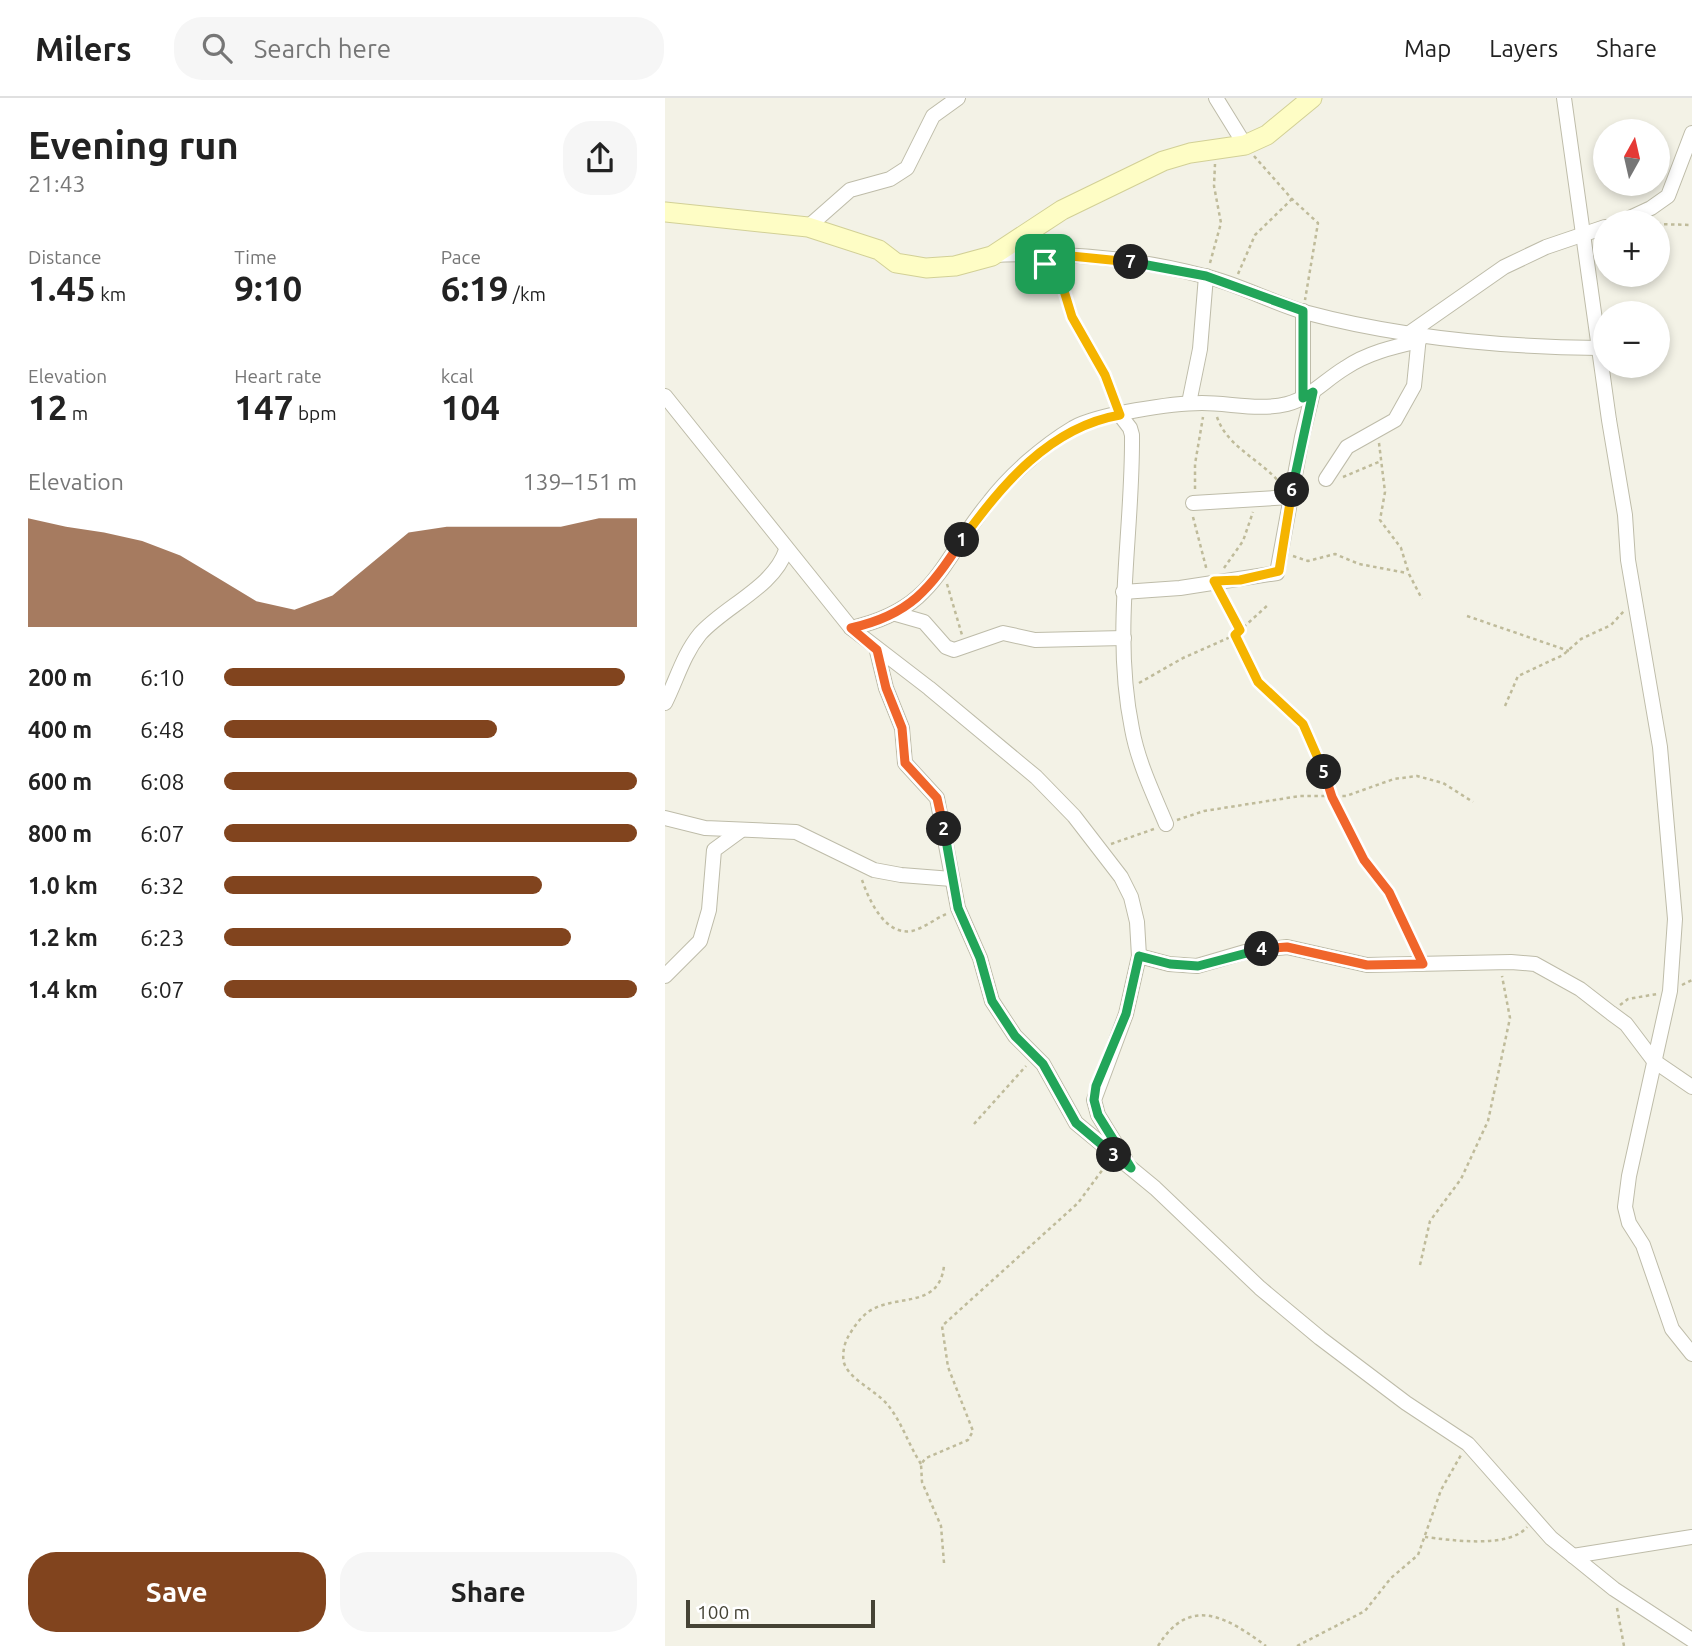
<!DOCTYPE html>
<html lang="en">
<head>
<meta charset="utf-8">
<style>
	:root { --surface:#fff; --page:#f6f6f6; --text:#222; --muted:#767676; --line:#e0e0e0; --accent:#81441e }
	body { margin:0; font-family:Ubuntu,sans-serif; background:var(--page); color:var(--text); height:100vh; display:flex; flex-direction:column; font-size:26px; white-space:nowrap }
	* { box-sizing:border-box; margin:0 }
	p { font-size:23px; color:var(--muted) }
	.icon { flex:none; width:38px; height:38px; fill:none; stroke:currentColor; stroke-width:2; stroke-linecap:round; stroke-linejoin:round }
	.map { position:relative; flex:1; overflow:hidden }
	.sheet { display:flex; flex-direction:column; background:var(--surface); width:665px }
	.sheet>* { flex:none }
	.needle { width:46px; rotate:8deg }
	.tools { position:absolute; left:928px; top:21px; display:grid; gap:14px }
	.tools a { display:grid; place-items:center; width:77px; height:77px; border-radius:50%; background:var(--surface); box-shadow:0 4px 10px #0003; font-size:35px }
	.scale { position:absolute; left:21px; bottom:18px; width:189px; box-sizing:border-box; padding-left:7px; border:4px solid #454335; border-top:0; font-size:19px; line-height:24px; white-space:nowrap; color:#454335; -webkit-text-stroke:5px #fff; paint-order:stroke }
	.pin { position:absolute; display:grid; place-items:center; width:60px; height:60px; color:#fff; margin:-30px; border-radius:14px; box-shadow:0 4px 10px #0006 }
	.km { position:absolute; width:35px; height:35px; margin:-18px; border-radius:50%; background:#222; color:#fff; font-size:19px; line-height:35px; text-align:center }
	.round { display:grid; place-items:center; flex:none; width:74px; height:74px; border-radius:28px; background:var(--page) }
	.headline { display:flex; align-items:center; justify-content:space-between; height:119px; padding:0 28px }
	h1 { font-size:38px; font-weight:700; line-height:52px }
	.stats { display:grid; grid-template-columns:repeat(3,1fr); gap:10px; height:119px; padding:7px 28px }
	.stats div { display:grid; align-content:center }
	.stats b { font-size:35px; font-weight:700 }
	.stats small { font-size:19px; font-weight:400 }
	.stats p { font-size:19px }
	.chart { height:196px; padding:14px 28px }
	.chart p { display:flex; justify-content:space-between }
	.chart svg { width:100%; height:126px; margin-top:7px; fill:var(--accent); opacity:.7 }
	.primary-button { display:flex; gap:14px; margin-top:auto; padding:14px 28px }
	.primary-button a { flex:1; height:80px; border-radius:28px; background:var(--accent); color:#fff; font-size:28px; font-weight:700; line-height:80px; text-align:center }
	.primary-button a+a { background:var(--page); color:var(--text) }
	ul { padding:0 28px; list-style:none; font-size:23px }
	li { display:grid; grid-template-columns:112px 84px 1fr; align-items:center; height:52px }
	li i { height:18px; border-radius:9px; background:var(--accent) }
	header { display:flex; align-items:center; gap:42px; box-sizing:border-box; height:98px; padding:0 35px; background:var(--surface); border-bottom:2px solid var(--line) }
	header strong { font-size:33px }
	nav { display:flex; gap:38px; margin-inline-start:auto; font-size:24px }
	.search { width:490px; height:63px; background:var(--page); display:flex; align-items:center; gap:18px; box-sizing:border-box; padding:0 24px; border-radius:28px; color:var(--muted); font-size:26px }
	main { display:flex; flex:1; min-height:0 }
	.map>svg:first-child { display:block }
</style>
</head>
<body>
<header>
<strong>Milers</strong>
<div class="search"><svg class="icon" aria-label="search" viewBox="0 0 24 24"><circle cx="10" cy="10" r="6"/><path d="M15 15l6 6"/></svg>Search here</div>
<nav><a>Map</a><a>Layers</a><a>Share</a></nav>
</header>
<main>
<section class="sheet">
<div class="headline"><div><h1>Evening run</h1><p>21:43</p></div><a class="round"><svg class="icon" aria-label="share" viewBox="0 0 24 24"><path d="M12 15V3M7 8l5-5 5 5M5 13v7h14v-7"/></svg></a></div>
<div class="stats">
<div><p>Distance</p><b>1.45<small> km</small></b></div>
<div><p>Time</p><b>9:10</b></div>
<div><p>Pace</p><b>6:19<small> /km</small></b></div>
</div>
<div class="stats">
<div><p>Elevation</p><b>12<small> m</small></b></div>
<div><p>Heart rate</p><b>147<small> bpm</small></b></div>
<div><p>kcal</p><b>104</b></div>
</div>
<div class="chart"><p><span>Elevation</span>139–151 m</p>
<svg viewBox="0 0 160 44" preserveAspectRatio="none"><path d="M0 44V6L10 9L20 11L30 14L40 19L50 27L60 35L70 38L80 33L90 22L100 11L110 9L120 9L130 9L140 9L150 6L160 6V44z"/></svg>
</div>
<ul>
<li><b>200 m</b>6:10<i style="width:97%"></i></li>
<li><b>400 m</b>6:48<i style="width:66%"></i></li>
<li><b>600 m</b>6:08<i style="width:100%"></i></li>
<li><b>800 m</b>6:07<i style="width:100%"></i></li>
<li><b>1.0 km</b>6:32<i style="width:77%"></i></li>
<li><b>1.2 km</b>6:23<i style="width:84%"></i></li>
<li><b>1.4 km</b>6:07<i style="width:100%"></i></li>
</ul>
<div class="primary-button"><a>Save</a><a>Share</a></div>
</section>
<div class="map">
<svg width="1027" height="1548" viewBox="0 0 1027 1548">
	<rect width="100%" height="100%" fill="#f3f2e6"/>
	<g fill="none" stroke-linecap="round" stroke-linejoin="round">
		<!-- street casing -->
		<g stroke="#bebca9" stroke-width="16">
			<g id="street">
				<polyline points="551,0 580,47"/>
				<polyline points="899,0 944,322 960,417 963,462 995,649 1010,821 1005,893 964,1078 960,1109 964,1125 978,1147 1007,1231 1027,1256"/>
				<polyline points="956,124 986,110 1003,98 1027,35"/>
				<polyline points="143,129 185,92 225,81 242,70 268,18 293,0"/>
				<path d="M328 157C398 154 471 160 539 178 574 186 605 204 639 214 736 240 834 249 934 250"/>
				<polyline points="743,236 839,169 881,149 940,129"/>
				<polyline points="0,298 186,530 264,590 371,679 409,718 456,779 466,799 472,824 474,858 461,916 429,1002 433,1017 460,1061"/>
				<polyline points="638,300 638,213"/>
				<polyline points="524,305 535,251 541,178"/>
				<path d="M455 317 465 330 467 337C468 435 447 533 467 631 473 664 488 695 501 726"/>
				<polyline points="661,381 682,349 730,322 749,288 754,238"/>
				<polyline points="528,405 626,399"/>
				<polyline points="458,494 515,490 612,475 637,339 648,294"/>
				<polyline points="231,516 259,524 281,549 289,552 338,535 370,542 459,540"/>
				<path d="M186 530C272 511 275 463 325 403 346 376 378 348 408 330 433 316 508 305 537 305 565 305 595 313 622 306 645 300 660 282 680 270 702 255 728 249 754 243"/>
				<polyline points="212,553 221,590 237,630 240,665 272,700 293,810 315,860 327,903 350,938 378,966 411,1025 490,1090 595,1190 655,1240 741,1305 803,1346 886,1440 949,1491 1027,1542"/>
				<path d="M0 605C12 581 18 557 35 536 60 508 109 489 121 452"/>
				<polyline points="0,720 40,730 131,734 209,772 236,777 287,781"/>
				<polyline points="474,858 504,866 532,868 580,854 622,849 702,867 846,864 870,866 915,891 946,915 961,926 989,963 1027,989"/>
				<polyline points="0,878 35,843 44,812 49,752 75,733"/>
				<polyline points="908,1458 1027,1439"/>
			</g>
		</g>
		<!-- secondary casing -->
		<g stroke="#d2d096" stroke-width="21">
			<polyline id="secondary" points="0,114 143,129 214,152 231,165 261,170 290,168 327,158 397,112 498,63 525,55 580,47 602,37 647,0"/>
		</g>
		<!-- path -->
		<g stroke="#bfbb9a" stroke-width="2.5" stroke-dasharray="3.5 3.5" stroke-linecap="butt">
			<polyline points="589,58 627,101 653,125 640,202"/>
			<polyline points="992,126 1027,127"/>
			<polyline points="545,165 556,125 549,88 550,66"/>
			<path d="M385 171C402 184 400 202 407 220 419 250 442 273 451 304"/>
			<polyline points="573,176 590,137 627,101"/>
			<path d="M552 319C562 349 596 362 614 384"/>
			<polyline points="714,345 720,394 715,422 736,450 744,476 757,501"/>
			<polyline points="678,379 716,363"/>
			<polyline points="530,391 530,366 538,319"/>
			<polyline points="528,419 542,473"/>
			<polyline points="628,458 643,463 670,456 694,466 742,475"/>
			<polyline points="559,470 578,443 588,414"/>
			<polyline points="282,486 297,537"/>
			<polyline points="557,496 575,532"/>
			<polyline points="802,518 904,553"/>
			<polyline points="570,537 593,584 638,626 644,636 667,699 699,762 724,794 752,853"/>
			<polyline points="474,585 518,560 570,537 604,506"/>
			<polyline points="840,608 853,578 898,557 916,541 946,527 959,513"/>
			<polyline points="512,722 539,713 635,698 681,698 729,681 752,678 778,685 808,704"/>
			<polyline points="446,746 489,731"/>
			<path d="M197 782C204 802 220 838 247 833 259 830 270 821 281 816"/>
			<polyline points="1017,887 1027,882"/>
			<polyline points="955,907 963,901 992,896"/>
			<polyline points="309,1026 361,968"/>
			<polyline points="755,1167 765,1123 796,1081 823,1023 845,920 837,878"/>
			<path d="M256 1366C243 1346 237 1324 222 1306 210 1292 185 1282 179 1265 177 1257 179 1246 183 1239 188 1230 195 1220 203 1214 230 1195 274 1212 279 1168"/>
			<path d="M760 1439C786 1442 844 1451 862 1429"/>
			<polyline points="279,1465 276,1428 257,1384 256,1366 261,1360 303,1342 308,1333 283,1269 277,1228 413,1105 441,1067"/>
			<polyline points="952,1510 959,1548"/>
			<path d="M493 1548C525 1496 563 1520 601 1548"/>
			<polyline points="632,1548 700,1513 726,1480 753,1457 776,1392 796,1357"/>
		</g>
		<!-- street -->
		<use href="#street" stroke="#fff" stroke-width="14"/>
		<!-- secondary -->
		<use href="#secondary" stroke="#fefdc5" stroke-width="19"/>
	</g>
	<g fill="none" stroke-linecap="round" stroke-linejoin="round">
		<!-- split-1 casing -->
		<g stroke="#fff" stroke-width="14">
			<path id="split-1" d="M297 442C336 387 385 329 455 317L440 277 407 219 396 183 380 166"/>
		</g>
		<!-- split-2 casing -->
		<g stroke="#fff" stroke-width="14">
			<path id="split-2" d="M279 731 272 700 240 665 237 630 221 590 212 552 186 530C245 517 265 491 297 442"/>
		</g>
		<!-- split-3 casing -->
		<g stroke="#fff" stroke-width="14">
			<polyline id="split-3" points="279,731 293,810 315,860 327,903 350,938 378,966 411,1025 449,1057"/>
		</g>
		<!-- split-4 casing -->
		<g stroke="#fff" stroke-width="14">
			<polyline id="split-4" points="449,1057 466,1070 433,1017 429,1002 431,988 461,916 474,858 505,866 533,868 597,851"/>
		</g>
		<!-- split-5 casing -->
		<g stroke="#fff" stroke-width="14">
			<polyline id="split-5" points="597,851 622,849 702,867 758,866 724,794 699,762 667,699 659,674"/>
		</g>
		<!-- split-6 casing -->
		<g stroke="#fff" stroke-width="14">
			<polyline id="split-6" points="627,392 614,473 575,482 549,483 575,532 570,537 593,584 638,626 659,674"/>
		</g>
		<!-- split-7 casing -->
		<g stroke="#fff" stroke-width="14">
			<polyline id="split-7" points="466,164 541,178 638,213 638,300 648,294 627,392"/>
		</g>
		<!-- split-8 casing -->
		<g stroke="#fff" stroke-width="14">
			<polyline id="split-8" points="380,166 376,155 466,164"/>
		</g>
		<!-- split-1 -->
		<use href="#split-1" stroke="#f5b400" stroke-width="9"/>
		<!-- split-2 -->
		<use href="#split-2" stroke="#f0652b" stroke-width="9"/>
		<!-- split-3 -->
		<use href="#split-3" stroke="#22a559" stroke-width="9"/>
		<!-- split-4 -->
		<use href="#split-4" stroke="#22a559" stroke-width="9"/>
		<!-- split-5 -->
		<use href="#split-5" stroke="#f0652b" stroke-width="9"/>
		<!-- split-6 -->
		<use href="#split-6" stroke="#f5b400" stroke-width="9"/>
		<!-- split-7 -->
		<use href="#split-7" stroke="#22a559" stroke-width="9"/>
		<!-- split-8 -->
		<use href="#split-8" stroke="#f5b400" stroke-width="9"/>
	</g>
</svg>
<div class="tools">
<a><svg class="needle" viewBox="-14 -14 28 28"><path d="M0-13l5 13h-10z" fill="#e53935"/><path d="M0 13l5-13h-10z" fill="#767676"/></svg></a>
<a>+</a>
<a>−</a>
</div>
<div class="scale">100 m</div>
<div class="pin" style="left:380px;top:166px;background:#1e9e55"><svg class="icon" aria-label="arrive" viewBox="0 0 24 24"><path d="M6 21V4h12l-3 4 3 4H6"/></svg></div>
<b class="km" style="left:297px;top:442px">1</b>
<b class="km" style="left:279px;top:731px">2</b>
<b class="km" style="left:449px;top:1057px">3</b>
<b class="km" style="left:597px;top:851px">4</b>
<b class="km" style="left:659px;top:674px">5</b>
<b class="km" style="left:627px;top:392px">6</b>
<b class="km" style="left:466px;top:164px">7</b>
</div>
</main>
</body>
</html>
